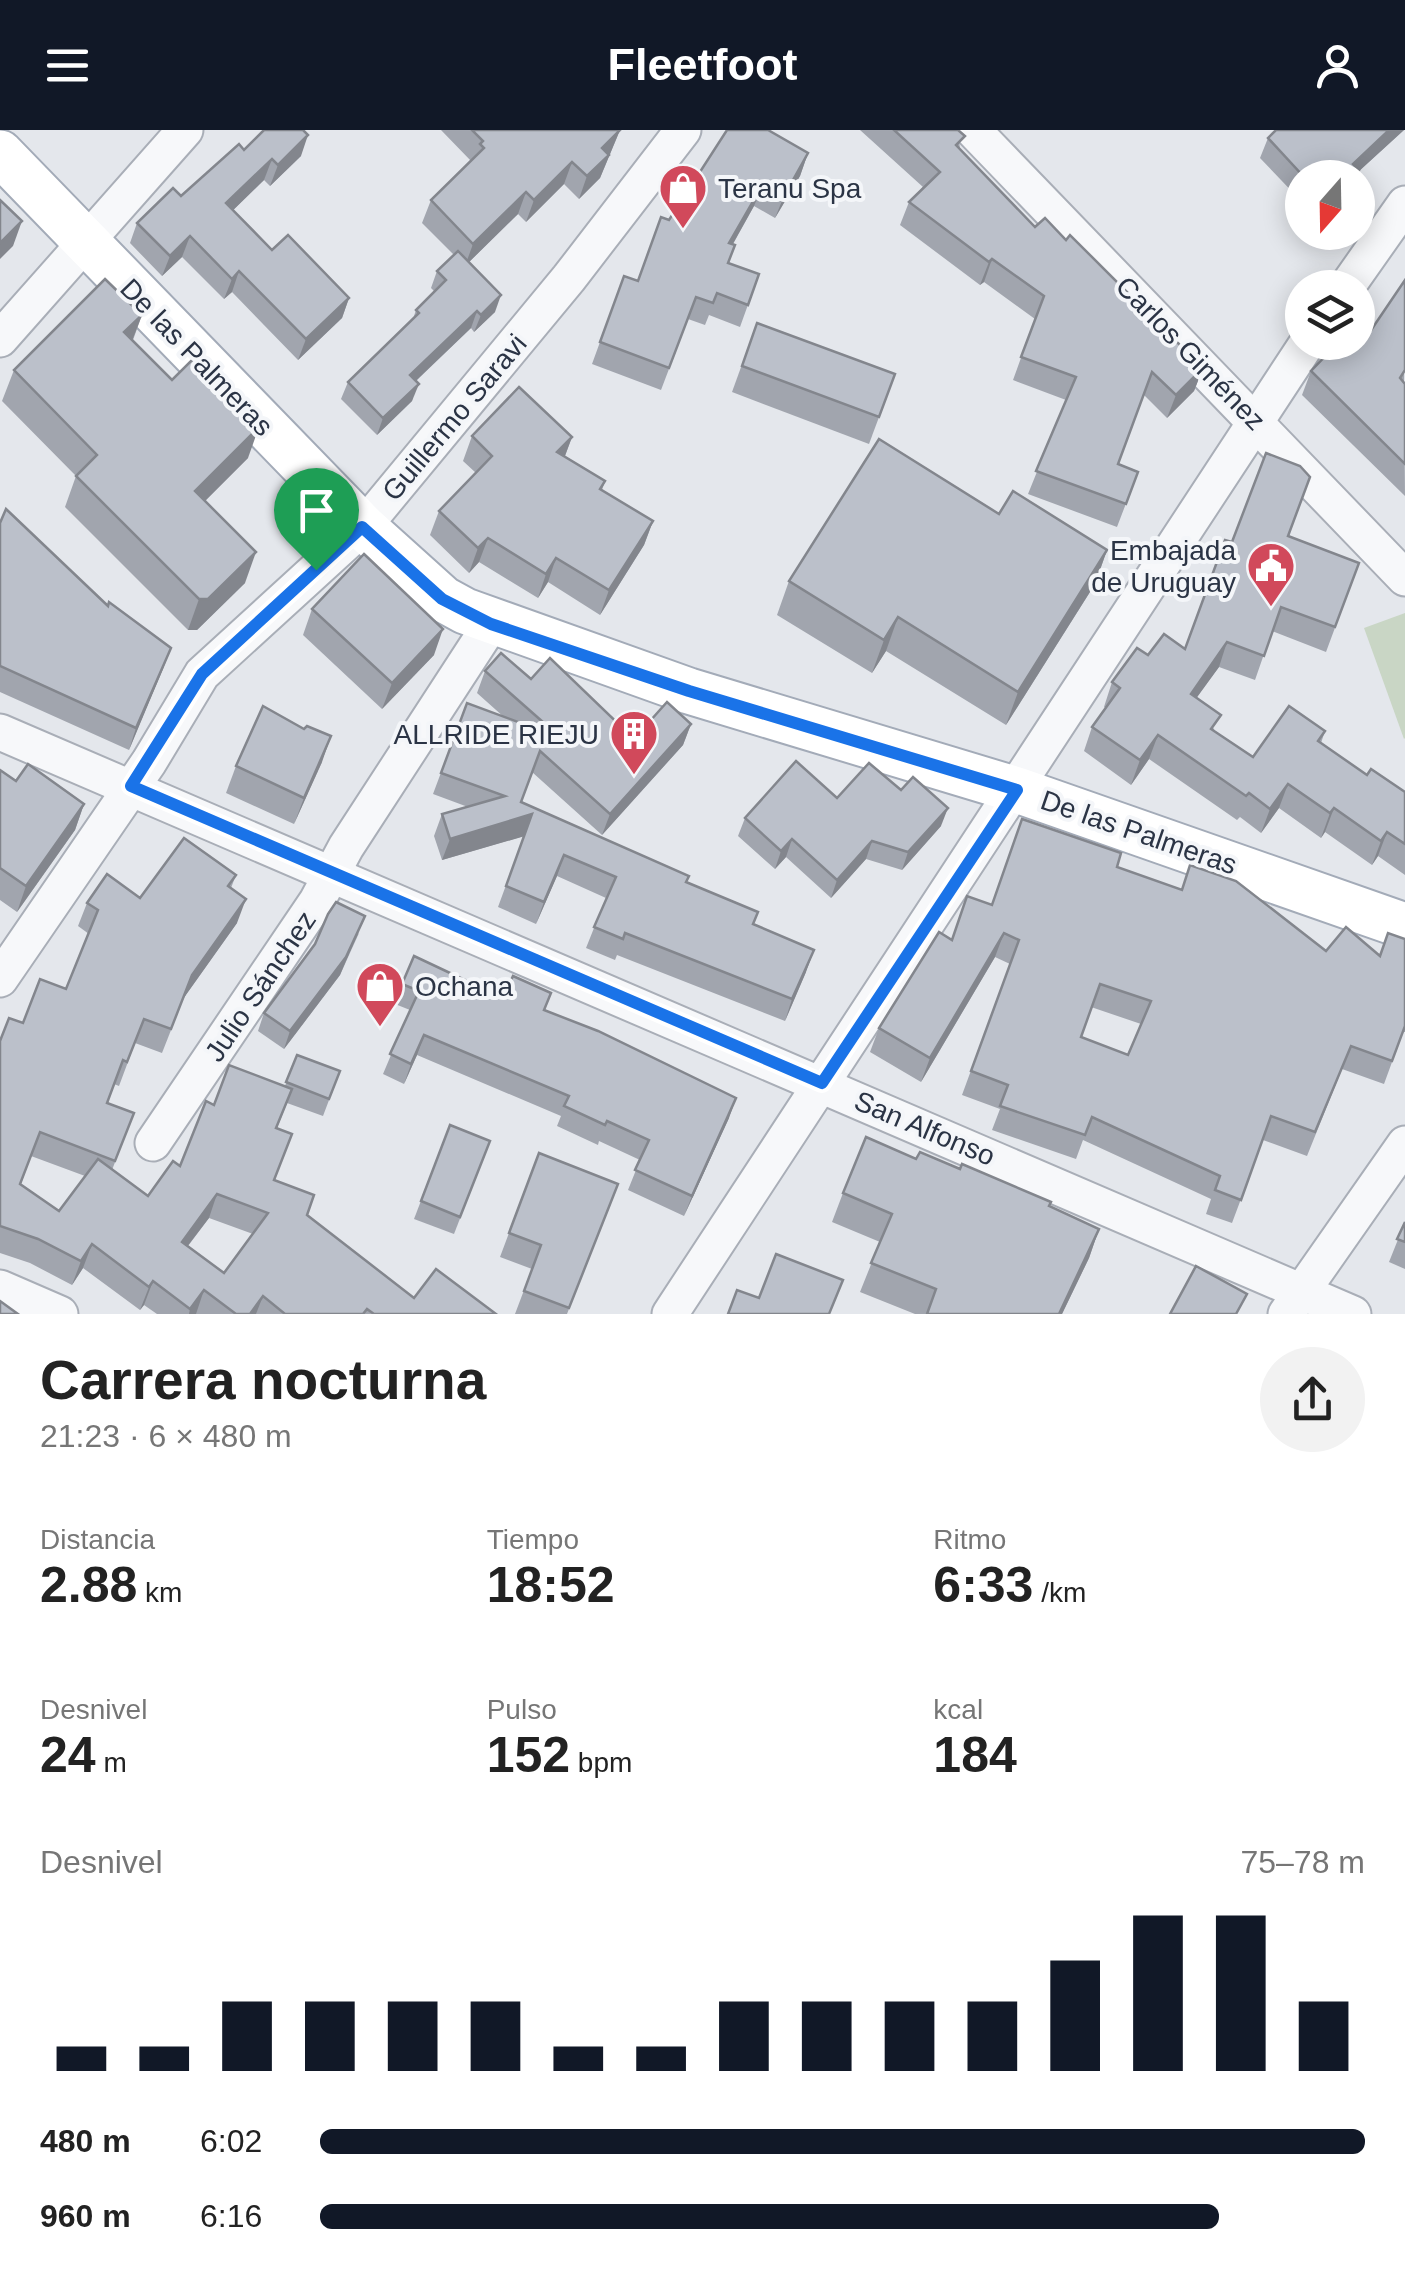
<!DOCTYPE html>
<html lang="es">
<head>
<meta charset="utf-8">
<style>
	:root { --surface:#fff; --page:#f2f2f2; --text:#222; --muted:#767676; --accent:#111827 }
	body { margin:0; font-family:Arial,sans-serif; background:var(--page); color:var(--text); height:100vh; display:flex; flex-direction:column; font-size:38px; white-space:nowrap }
	* { box-sizing:border-box; margin:0 }
	p { font-size:32px; color:var(--muted) }
	.icon { flex:none; width:55px; height:55px; fill:none; stroke:currentColor; stroke-width:2; stroke-linecap:round; stroke-linejoin:round }
	.map { position:relative; height:1184px; overflow:hidden }
	.side { display:flex; flex-direction:column; background:var(--surface); flex:1 }
	.side>* { flex:none }
	.needle { width:65px; rotate:200deg }
	.fabs { position:absolute; left:1285px; top:30px; display:grid; gap:20px }
	.fabs a { display:grid; place-items:center; width:90px; height:90px; border-radius:50%; background:var(--surface); box-shadow:0 5px 25px #0003; font-size:50px }
	.pin { position:absolute; display:grid; place-items:center; width:85px; height:85px; color:#fff; margin:-102px -42px; border-radius:50% 50% 50% 0; rotate:-45deg; box-shadow:0 0 10px #0007 }
	.pin .icon { rotate:45deg }
	.round { display:grid; place-items:center; flex:none; width:105px; height:105px; border-radius:52px; background:var(--page) }
	.summary { display:flex; align-items:center; justify-content:space-between; height:170px; padding:0 40px }
	h1 { font-size:55px; font-weight:600; line-height:75px }
	.figures { display:grid; grid-template-columns:repeat(3,1fr); gap:15px; height:170px; padding:10px 40px }
	.figures div { display:grid; align-content:center }
	.figures b { font-size:50px; font-weight:600 }
	.figures small { font-size:28px; font-weight:400 }
	.figures p { font-size:28px }
	.chart { height:280px; padding:20px 40px }
	.chart p { display:flex; justify-content:space-between }
	.chart svg { width:100%; height:180px; margin-top:10px; stroke:var(--accent); stroke-width:6 }
	ul { padding:0 40px; list-style:none; font-size:32px }
	li { display:grid; grid-template-columns:160px 120px 1fr; align-items:center; height:75px }
	li i { height:25px; border-radius:12px; background:var(--accent) }
	header { display:flex; justify-content:space-between; align-items:center; height:130px; padding:0 40px; background:var(--accent); color:#fff; font-size:45px; font-weight:600 }
	.map>svg:first-child { display:block }
</style>
</head>
<body>
<header><svg class="icon" aria-label="menu" viewBox="0 0 24 24"><path d="M4 6h16M4 12h16M4 18h16"/></svg>Fleetfoot<svg class="icon" aria-label="person" viewBox="0 0 24 24"><circle cx="12" cy="8" r="4"/><path d="M4 21q1-7 8-7t8 7"/></svg></header>
<div class="map">
<svg width="1405" height="1184" viewBox="0 0 1405 1184">
	<rect width="100%" height="100%" fill="#e4e7ec"/>
	<!-- green -->
	<polygon fill="#c9d6c5" points="1405,483 1405,608 1404,609 1364,498"/>
	<g fill="none" stroke-linecap="round" stroke-linejoin="round">
		<!-- minor casing -->
		<g stroke="#a9aeb7" stroke-width="39">
			<g id="minor">
				<polyline points="973,0 1405,448"/>
				<polyline points="1346,158 1405,74"/>
				<polyline points="0,209 185,0"/>
				<polyline points="0,602 1353,1184"/>
				<polyline points="0,849 149,632 202,544 363,397 569,148 683,0"/>
				<polyline points="153,1013 317,771 346,717 491,494"/>
				<polyline points="0,1158 60,1184"/>
				<polyline points="670,1184 1308,212"/>
				<polyline points="1286,1184 1405,1014"/>
			</g>
		</g>
		<!-- major casing -->
		<g stroke="#a3abb8" stroke-width="49">
			<polyline id="major" points="0,23 363,397 443,469 465,481 689,561 1017,660 1405,796"/>
		</g>
		<!-- minor -->
		<use href="#minor" stroke="#f7f8fa" stroke-width="35"/>
		<!-- major -->
		<use href="#major" stroke="#fff" stroke-width="45"/>
	</g>
	<!-- wall -->
	<g fill="#a1a5ae" fill-rule="evenodd">
		<polygon points="441,0 620,0 600,48 579,69 564,54 526,92 518,84 469,132 495,182 474,202 471,198 416,251 412,271 377,305 341,269 348,252 413,189 416,180 435,162 431,158 437,141 454,125 422,93 431,70 471,31"/>
		<polygon points="860,0 958,0 960,19 1035,97 1066,110 1203,238 1194,261 1167,288 1144,265 1118,334 1138,342 1117,397 1028,364 1066,270 1013,250 1035,189 984,152 980,155 900,95 909,72 923,57"/>
		<polygon points="1276,0 1404,0 1358,42 1356,48 1302,48 1302,72 1260,28 1268,8"/>
		<polygon points="244,20 301,26 270,56 264,50 233,80 272,120 349,168 342,188 298,230 232,162 224,169 182,127 162,146 130,113 137,93 181,66"/>
		<polygon points="808,23 800,46 775,88 754,76 733,114 728,133 759,144 740,197 709,185 705,195 688,189 661,260 592,234 624,146 638,151 669,90"/>
		<polygon points="1405,149 1404,253 1405,366 1302,265 1311,241 1363,212"/>
		<polygon points="142,185 133,210 248,328 205,371 245,453 197,500 188,500 65,377 76,346 2,271 14,240"/>
		<polygon points="757,193 895,244 869,314 732,262"/>
		<polygon points="472,306 572,307 565,326 605,351 602,360 653,391 644,415 600,485 548,452 538,468 479,432 469,443 430,405 439,381 476,343 463,331"/>
		<polygon points="999,384 1107,420 1095,454 1006,595 886,521 872,543 777,485 789,451"/>
		<polygon points="0,393 108,476 171,518 129,620 0,562"/>
		<polygon points="1288,406 1359,433 1326,522 1272,501 1255,550 1219,537 1196,568 1215,601 1253,627 1325,601 1321,613 1367,645 1405,662 1405,745 1378,726 1372,735 1325,702 1321,708 1279,678 1261,703 1240,687 1237,690 1149,629 1131,655 1084,621 1092,597 1106,578 1104,577 1112,552 1148,525 1185,519 1232,412"/>
		<polygon points="312,479 434,525 382,579 303,505"/>
		<polygon points="485,541 531,549 634,609 691,594 683,615 602,705 532,642 521,672 687,752 758,782 753,794 806,842 785,891 617,825 615,830 586,818 606,768 557,746 536,794 498,777 524,706 442,730 434,706 442,684 468,677 433,664 467,573 505,588 477,563"/>
		<polygon points="322,632 294,694 226,663 236,636"/>
		<polygon points="0,640 16,651 84,674 75,700 17,782 0,770"/>
		<polygon points="837,668 941,696 902,740 866,729 831,768 786,727 775,739 738,706 745,688"/>
		<path d="M1117 737 1326 821 1380 826 1405 809V902H1403L1384 954 1342 939 1307 1026 1263 1010 1232 1093 1206 1084 1211 1069 1083 1010 1076 1029 992 1000 1000 979 962 965 1010 834 995 827 921 952 870 922 879 898 952 810 992 775ZM1091 877 1141 894 1128 925 1081 907Z"/>
		<path d="M236 745 231 758 237 793 183 869 162 923 135 913 119 956 114 954 107 973 134 983 112 1040 148 1066 180 1036 214 975 285 956 297 925 340 941 323 986 287 973 277 998 275 1050 307 1085 414 1168 496 1184H157L144 1175 140 1180 83 1138 72 1155 30 1133 0 1123V911L66 859 89 804 78 796 87 773 140 768ZM31 1026 85 1046 59 1081 21 1054ZM209 1088 253 1104 224 1143 188 1116Z"/>
		<polygon points="359,803 340,845 284,919 258,901 264,883"/>
		<polygon points="402,854 503,868 545,881 729,988 684,1086 628,1060 640,1030 599,1011 598,1015 557,996 561,986 417,925 404,954 383,944 410,880 395,874"/>
		<polygon points="450,995 490,1011 454,1104 414,1089"/>
		<polygon points="539,1023 618,1054 567,1184 515,1184 532,1139 500,1127"/>
		<polygon points="916,1029 1049,1076 1099,1099 1089,1128 1062,1184 915,1184 860,1162 880,1112 832,1092 843,1063"/>
		<polygon points="1405,1092 1405,1139 1389,1132"/>
	</g>
	<!-- shaded-wall -->
	<g fill="#83868d">
		<polygon points="620,0 600,48 579,69 587,46 602,18"/>
		<polygon points="1389,0 1404,0 1358,42 1356,48 1348,48 1353,34"/>
		<polygon points="308,5 301,26 270,56 278,35"/>
		<polygon points="808,23 800,46 775,88 784,66"/>
		<polygon points="272,29 264,50 219,94 226,73"/>
		<polygon points="572,32 564,54 526,92 534,70"/>
		<polygon points="763,54 754,76 721,135 729,113"/>
		<polygon points="526,62 518,84 465,136 473,114"/>
		<polygon points="22,91 13,116 0,129 0,113"/>
		<polygon points="190,106 182,127 162,146 170,126"/>
		<polygon points="992,129 984,152 980,155 989,132"/>
		<polygon points="239,141 232,162 224,169 232,149"/>
		<polygon points="501,165 495,182 474,202 481,185"/>
		<polygon points="349,168 342,188 298,230 306,209"/>
		<polygon points="477,181 471,198 404,262 410,245"/>
		<polygon points="142,185 130,216 124,202"/>
		<polygon points="1203,238 1194,261 1167,288 1176,265"/>
		<polygon points="419,254 412,271 377,305 383,288"/>
		<polygon points="259,297 248,328 184,392 195,361"/>
		<polygon points="572,307 563,331 557,322"/>
		<polygon points="653,391 644,415 600,485 609,460"/>
		<polygon points="488,408 479,432 469,443 478,418"/>
		<polygon points="1107,420 1095,454 1006,595 1018,562"/>
		<polygon points="256,422 245,453 197,500 188,500 199,469"/>
		<polygon points="556,428 548,452 538,468 546,444"/>
		<polygon points="898,487 886,521 872,543 884,510"/>
		<polygon points="443,499 434,525 382,579 392,553"/>
		<polygon points="1227,512 1219,537 1182,588 1191,564"/>
		<polygon points="171,518 163,539 129,620 136,598"/>
		<polygon points="691,594 683,615 602,705 610,684"/>
		<polygon points="1158,605 1149,629 1131,655 1140,630"/>
		<polygon points="331,606 322,632 294,694 304,668"/>
		<polygon points="1288,654 1279,678 1261,703 1270,679"/>
		<polygon points="84,674 75,700 17,782 26,756"/>
		<polygon points="948,678 941,696 902,740 908,722"/>
		<polygon points="1334,678 1325,702 1321,708 1330,683"/>
		<polygon points="532,684 525,706 442,730 450,709"/>
		<polygon points="1387,702 1378,726 1372,735 1381,711"/>
		<polygon points="792,709 786,727 775,739 781,721"/>
		<polygon points="872,711 866,729 831,768 837,750"/>
		<polygon points="564,725 557,746 536,794 544,772"/>
		<polygon points="246,769 237,793 183,869 162,923 192,845"/>
		<polygon points="365,786 340,845 284,919 290,901"/>
		<polygon points="1004,803 995,827 921,952 930,928"/>
		<polygon points="814,820 806,842 785,891 792,869"/>
		<polygon points="424,905 417,925 404,954 411,934"/>
		<polygon points="736,968 729,988 684,1086 692,1066"/>
		<polygon points="217,1064 209,1088 173,1135 182,1112"/>
		<polygon points="1099,1099 1089,1128 1062,1184 1059,1184"/>
		<polygon points="92,1114 83,1138 72,1155 81,1131"/>
		<polygon points="153,1151 144,1175 140,1180 149,1157"/>
		<polygon points="204,1160 196,1184 189,1184 190,1179"/>
		<polygon points="263,1166 256,1184 250,1184"/>
	</g>
	<!-- building -->
	<g fill="#bbc0ca" stroke="#83868d" stroke-width="2.5" fill-rule="evenodd">
		<polygon points="264,0 303,0 308,5 278,35 272,29 226,73 272,120 288,105 349,168 306,209 239,141 232,149 190,106 170,126 137,93 173,58 181,66 239,14 244,20"/>
		<polygon points="472,0 620,0 602,18 609,25 587,46 572,32 534,70 526,62 473,114 431,70 484,18 480,14 483,11"/>
		<polygon points="727,0 768,0 808,23 784,66 763,54 729,113 735,115 728,133 759,144 748,175 717,163 713,173 696,167 669,238 600,212 624,146 638,151 661,87 669,90"/>
		<polygon points="894,0 958,0 965,6 956,15 1035,97 1045,88 1066,110 1070,105 1203,238 1176,265 1152,242 1118,334 1138,342 1126,374 1036,341 1076,247 1021,227 1044,166 992,129 989,132 909,72 940,42"/>
		<polygon points="1276,0 1389,0 1353,34 1359,40 1351,48 1305,48 1268,8"/>
		<polygon points="0,70 22,91 0,113"/>
		<polygon points="458,121 501,165 481,185 477,181 410,245 419,254 383,288 348,252 419,183 416,180 446,150 437,141"/>
		<polygon points="105,149 142,185 124,202 172,250 192,230 259,297 195,361 256,422 208,469 199,469 76,346 97,325 14,240"/>
		<polygon points="1405,150 1405,240 1400,248 1405,254 1405,334 1311,241 1339,212 1358,212 1358,207 1363,212"/>
		<polygon points="757,193 895,244 879,287 742,236"/>
		<polygon points="519,257 572,307 557,322 605,351 600,359 653,391 609,460 556,428 546,444 488,408 478,418 439,381 492,326 472,306"/>
		<polygon points="879,309 999,384 1013,361 1107,420 1018,562 898,487 884,510 789,451"/>
		<polygon points="1266,323 1300,336 1310,347 1288,406 1359,433 1335,497 1281,477 1264,526 1227,512 1191,564 1221,585 1211,599 1253,627 1289,576 1325,601 1318,611 1367,645 1371,639 1405,662 1405,714 1387,702 1381,711 1334,678 1330,683 1288,654 1270,679 1249,663 1246,666 1158,605 1140,630 1092,597 1120,558 1112,552 1137,518 1148,525 1164,504 1185,519 1225,410 1232,412"/>
		<polygon points="6,379 108,476 109,472 171,518 136,598 0,536 0,393"/>
		<polygon points="364,424 443,499 392,553 312,479"/>
		<polygon points="501,523 531,549 550,528 634,609 667,572 691,594 610,684 540,621 521,672 689,746 686,752 758,782 753,794 814,820 792,869 625,803 623,809 594,797 616,747 564,725 544,772 506,756 532,684 450,709 442,684 505,666 441,643 467,573 561,608 485,541"/>
		<polygon points="263,576 304,599 307,596 331,606 304,668 236,636"/>
		<polygon points="796,631 837,668 869,633 901,660 913,647 948,678 908,722 872,711 837,750 792,709 781,721 745,688"/>
		<polygon points="28,634 84,674 26,756 0,738 0,640 16,651"/>
		<path d="M1022 689 1121 723 1117 737 1182 760 1190 735 1236 751 1326 821 1346 797 1380 826 1388 803 1405 809V896L1392 931 1351 916 1315 1002 1271 986 1241 1070 1215 1060 1220 1046 1092 987 1085 1005 1000 976 1008 955 971 941 1019 810 1004 803 930 928 879 898 939 802 952 810 967 766 992 775ZM1100 854 1151 871 1128 925 1081 907Z"/>
		<path d="M184 708 236 745 228 756 246 769 192 845 171 899 144 889 127 932 123 930 107 973 134 983 115 1031 40 1002 20 1054 59 1081 98 1029 148 1066 173 1031 180 1036 206 971 214 975 229 935 292 959 276 998 292 1004 274 1050 314 1065 307 1085 414 1168 436 1139 496 1184H374L367 1179 363 1184H285L263 1166 250 1184H236L204 1160 190 1179 153 1151 149 1157 92 1114 81 1131 38 1109 0 1096V911L9 888 23 893 40 849 66 859 98 780 87 773 107 744 140 768ZM217 1064 268 1083 224 1143 182 1112Z"/>
		<polygon points="336,772 365,786 346,827 290,901 264,883 315,814 328,784"/>
		<polygon points="414,826 503,868 513,846 551,863 544,880 598,901 736,968 692,1066 635,1040 649,1010 607,991 605,995 564,976 569,966 424,905 411,934 390,924 419,861 402,854"/>
		<polygon points="297,925 340,941 329,969 286,952"/>
		<polygon points="450,995 490,1011 460,1087 421,1071"/>
		<polygon points="866,1007 916,1029 920,1022 960,1039 962,1034 1051,1072 1049,1076 1099,1099 1059,1184 927,1184 936,1159 871,1133 892,1084 843,1063"/>
		<polygon points="539,1023 618,1054 569,1178 524,1161 541,1115 509,1103"/>
		<polygon points="1405,1092 1405,1112 1397,1109"/>
		<polygon points="776,1124 843,1150 829,1184 728,1184 737,1160 759,1168"/>
		<polygon points="1196,1136 1247,1164 1236,1184 1170,1184"/>
		<polygon points="0,1171 18,1184 0,1184"/>
	</g>
	<g fill="none" stroke-linecap="round" stroke-linejoin="round">
		<!-- route casing -->
		<g stroke="#fff" stroke-width="20">
			<polygon id="route" points="362,397 442,469 491,494 689,561 1017,660 822,953 131,656 202,544"/>
		</g>
		<!-- route -->
		<use href="#route" stroke="#1a73e8" stroke-width="12"/>
	</g>
	<!-- icons -->
	<defs>
		<g id="shop-pin" transform="scale(2.5)"><path d="M0 17L-7.5 6A9.5 9.5 0 1 1 7.5 6Z" fill="#d1495b" stroke="#f4f6f9"/><path d="M-5-2.5h2.3a2.7 3.5 0 0 1 5.4 0H5L5.5 6h-11ZM-1.5-2.5h3a1.5 2.3 0 0 0-3 0Z" fill="#fff"/></g>
		<g id="civic-pin" transform="scale(2.5)"><path d="M0 17L-7.5 6A9.5 9.5 0 1 1 7.5 6Z" fill="#d1495b" stroke="#f4f6f9"/><path d="M-.6-6.5H3V-4.5H.6V-3L4-1V1h2V6H-6V1h2V-1L-.6-3ZM-1.2 2.5V6h2.4V2.5Z" fill="#fff"/></g>
		<g id="building-pin" transform="scale(2.5)"><path d="M0 17L-7.5 6A9.5 9.5 0 1 1 7.5 6Z" fill="#d1495b" stroke="#f4f6f9"/><path d="M-4-6H4V6H1V3H-1V6H-4ZM-2.5-4.3h1.7v1.8h-1.7ZM.8-4.3h1.7v1.8H.8ZM-2.5-1h1.7V.8h-1.7ZM.8-1h1.7V.8H.8Z" fill="#fff"/></g>
	</defs>
	<g fill-rule="evenodd">
		<use href="#shop-pin" x="683" y="58"/>
		<use href="#civic-pin" x="1271" y="436"/>
		<use href="#building-pin" x="634" y="604"/>
		<use href="#shop-pin" x="380" y="856"/>
	</g>
	<g text-anchor="middle" stroke-width="8" stroke-linejoin="round" paint-order="stroke">
		<!-- poi labels -->
		<g font-size="28" fill="#2b3445" stroke="#f4f6f9" text-anchor="start">
			<text x="718" y="68">Teranu Spa</text>
			<text x="1236" y="430" text-anchor="end">Embajada<tspan x="1236" dy="32">de Uruguay</tspan></text>
			<text x="599" y="614" text-anchor="end">ALLRIDE RIEJU</text>
			<text x="415" y="866">Ochana</text>
		</g>
		<!-- street labels -->
		<g font-size="28" fill="#2b3445" stroke="#f4f6f9">
			<text transform="translate(1191 223) rotate(46)" y="10">Carlos Giménez</text>
			<text transform="translate(197 227) rotate(46)" y="10">De las Palmeras</text>
			<text transform="translate(454 287) rotate(-50)" y="10">Guillermo Saravi</text>
			<text transform="translate(1139 702) rotate(19)" y="10">De las Palmeras</text>
			<text transform="translate(260 856) rotate(-56)" y="10">Julio Sánchez</text>
			<text transform="translate(925 998) rotate(23)" y="10">San Alfonso</text>
		</g>
	</g>
</svg>
<div class="fabs">
<a><svg class="needle" viewBox="-14 -14 28 28"><path d="M0-13l5 13h-10z" fill="#e53935"/><path d="M0 13l5-13h-10z" fill="#767676"/></svg></a>
<a><svg class="icon" aria-label="layers" viewBox="0 0 24 24"><path d="M12 4l9 5-9 5-9-5zM3 14l9 5 9-5"/></svg></a>
</div>
<div class="pin" style="left:316px;top:440px;background:#1e9e55"><svg class="icon" aria-label="arrive" viewBox="0 0 24 24"><path d="M6 21V4h12l-3 4 3 4H6"/></svg></div>
</div>
<section class="side">
<div class="summary"><div><h1>Carrera nocturna</h1><p>21:23 · 6 × 480 m</p></div><a class="round"><svg class="icon" aria-label="share" viewBox="0 0 24 24"><path d="M12 15V3M7 8l5-5 5 5M5 13v7h14v-7"/></svg></a></div>
<div class="figures">
<div><p>Distancia</p><b>2.88<small> km</small></b></div>
<div><p>Tiempo</p><b>18:52</b></div>
<div><p>Ritmo</p><b>6:33<small> /km</small></b></div>
</div>
<div class="figures">
<div><p>Desnivel</p><b>24<small> m</small></b></div>
<div><p>Pulso</p><b>152<small> bpm</small></b></div>
<div><p>kcal</p><b>184</b></div>
</div>
<div class="chart"><p><span>Desnivel</span>75–78 m</p>
<svg viewBox="0 0 160 44" preserveAspectRatio="none"><path d="M5 44V38M15 44V38M25 44V27M35 44V27M45 44V27M55 44V27M65 44V38M75 44V38M85 44V27M95 44V27M105 44V27M115 44V27M125 44V17M135 44V6M145 44V6M155 44V27"/></svg>
</div>
<ul>
<li><b>480 m</b>6:02<i style="width:100%"></i></li>
<li><b>960 m</b>6:16<i style="width:86%"></i></li>
</ul>
</section>
</body>
</html>
